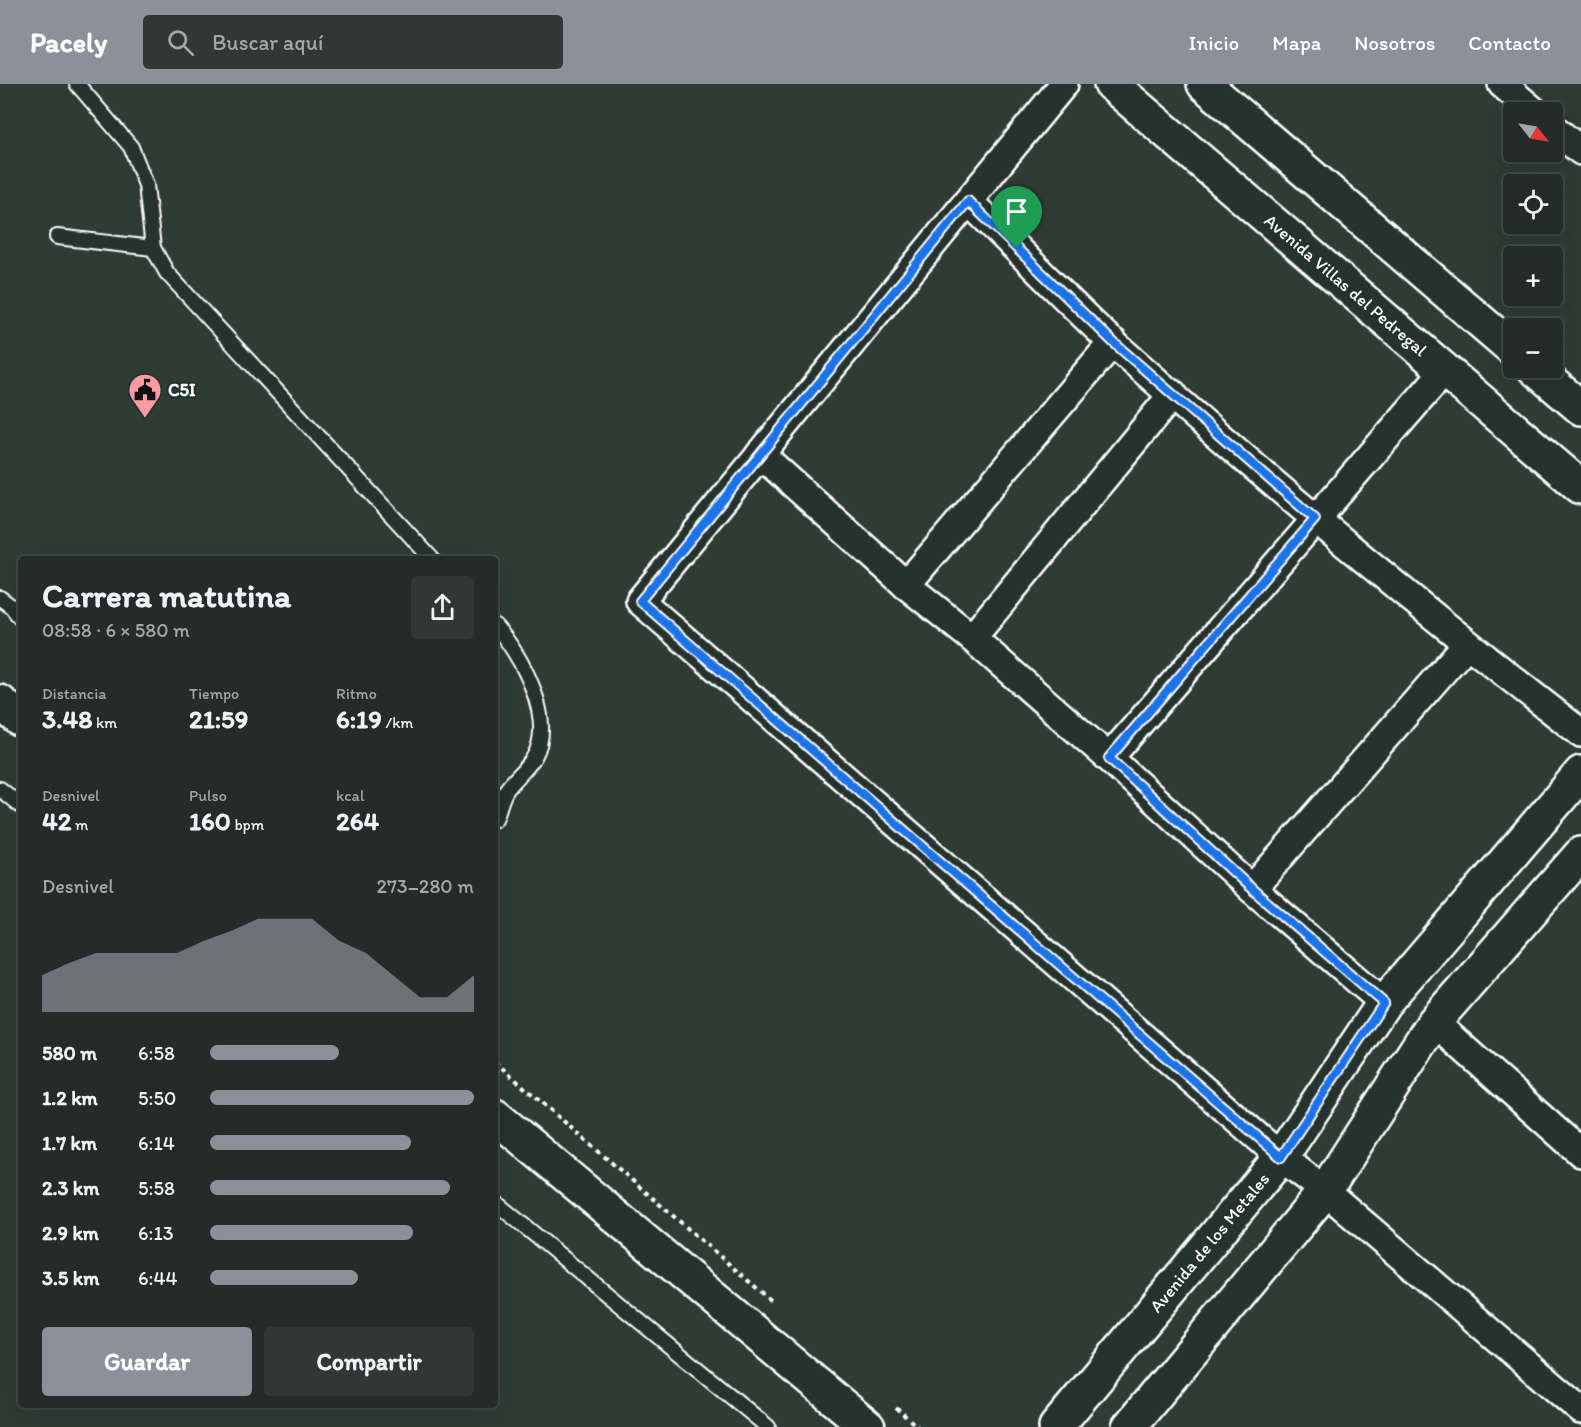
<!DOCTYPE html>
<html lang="es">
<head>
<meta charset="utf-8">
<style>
	:root { --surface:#232c28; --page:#2f3834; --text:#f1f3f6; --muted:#a3a7a8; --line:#404845; --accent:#8c9099 }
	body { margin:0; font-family:Itim,sans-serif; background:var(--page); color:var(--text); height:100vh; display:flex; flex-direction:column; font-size:22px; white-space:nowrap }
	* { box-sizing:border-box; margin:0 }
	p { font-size:20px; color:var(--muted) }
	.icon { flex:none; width:33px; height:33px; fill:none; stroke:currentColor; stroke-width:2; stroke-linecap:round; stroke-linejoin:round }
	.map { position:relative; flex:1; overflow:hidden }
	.side { position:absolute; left:18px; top:472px; width:480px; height:852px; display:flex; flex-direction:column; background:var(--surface); border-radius:6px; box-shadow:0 6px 24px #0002,0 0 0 2px var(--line) }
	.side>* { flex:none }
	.needle { width:39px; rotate:121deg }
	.tools { position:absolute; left:1503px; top:18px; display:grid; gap:12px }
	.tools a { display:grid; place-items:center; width:60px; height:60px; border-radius:6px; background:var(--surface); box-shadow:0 6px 24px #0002,0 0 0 2px var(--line); font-size:30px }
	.pin { position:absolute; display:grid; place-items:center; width:51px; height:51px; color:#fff; margin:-62px -26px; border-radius:50% 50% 50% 0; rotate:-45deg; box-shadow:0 0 6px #0007 }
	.pin .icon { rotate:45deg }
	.round { display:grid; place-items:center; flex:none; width:63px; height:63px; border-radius:6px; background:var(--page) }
	.head { display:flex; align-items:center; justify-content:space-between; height:102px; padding:0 24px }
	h1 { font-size:33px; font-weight:700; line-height:45px }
	.figures { display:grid; grid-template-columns:repeat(3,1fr); gap:9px; height:102px; padding:6px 24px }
	.figures div { display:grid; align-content:center }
	.figures b { font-size:26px; font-weight:700 }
	.figures small { font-size:16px; font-weight:400 }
	.figures p { font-size:16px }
	.chart { height:168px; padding:12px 24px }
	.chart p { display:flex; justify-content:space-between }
	.chart svg { width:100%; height:108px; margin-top:6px; fill:var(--accent); opacity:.7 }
	.primary-button { display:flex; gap:12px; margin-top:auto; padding:12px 24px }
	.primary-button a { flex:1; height:69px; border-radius:6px; background:var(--accent); color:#fff; font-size:24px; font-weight:700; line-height:69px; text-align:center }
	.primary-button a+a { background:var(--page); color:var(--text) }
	ul { padding:0 24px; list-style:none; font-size:20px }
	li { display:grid; grid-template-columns:96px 72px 1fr; align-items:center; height:45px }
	li i { height:15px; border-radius:8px; background:var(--accent) }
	header { display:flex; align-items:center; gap:36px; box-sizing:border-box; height:84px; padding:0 30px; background:var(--accent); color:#fff }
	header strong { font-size:28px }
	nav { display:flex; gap:33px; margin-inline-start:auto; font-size:21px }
	.search { width:420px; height:54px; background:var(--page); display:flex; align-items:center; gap:15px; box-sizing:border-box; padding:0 21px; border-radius:6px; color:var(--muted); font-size:22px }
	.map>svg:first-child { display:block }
</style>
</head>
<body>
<header>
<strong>Pacely</strong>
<div class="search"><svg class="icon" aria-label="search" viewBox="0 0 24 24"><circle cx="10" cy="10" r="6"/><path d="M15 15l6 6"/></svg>Buscar aquí</div>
<nav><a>Inicio</a><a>Mapa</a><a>Nosotros</a><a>Contacto</a></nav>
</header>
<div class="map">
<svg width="1581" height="1343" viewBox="0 0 1581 1343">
	<rect width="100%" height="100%" fill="#2f3b35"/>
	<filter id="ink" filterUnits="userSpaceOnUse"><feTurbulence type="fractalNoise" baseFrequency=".0167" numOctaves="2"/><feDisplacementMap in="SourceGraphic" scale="12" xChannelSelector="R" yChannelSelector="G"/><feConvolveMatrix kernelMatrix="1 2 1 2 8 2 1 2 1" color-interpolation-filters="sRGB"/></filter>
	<g filter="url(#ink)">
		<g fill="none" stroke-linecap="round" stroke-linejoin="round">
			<!-- lane casing -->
			<g stroke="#fff" stroke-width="18">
				<g id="lane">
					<polyline points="77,0 131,63 146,101 153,164 167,189 433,476"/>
					<polyline points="57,153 153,164"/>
					<polyline points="0,514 12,523 21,535"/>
					<path d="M495 542C521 570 556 635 534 673 527 685 515 694 507 705 501 713 499 726 495 735"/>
					<polyline points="0,705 21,722"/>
					<polyline points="495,1118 768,1343"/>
				</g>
			</g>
			<!-- street casing -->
			<g stroke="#fff" stroke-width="32">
				<g id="street">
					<polyline points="1064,0 640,517 1281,1073 1325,1107 1581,1326"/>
					<polyline points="1502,0 1535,28"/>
					<polyline points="1552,43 1581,67"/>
					<path d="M968 117C1017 164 1064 214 1114 260 1265 395 1421 525 1581 649"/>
					<polyline points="760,370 906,501 972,554 1109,674 1252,805 1384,919"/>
					<polyline points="906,501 1113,258"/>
					<polyline points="972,554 1173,310"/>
					<polyline points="1109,674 1445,286"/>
					<polyline points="1252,805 1466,561"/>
					<polyline points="1434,938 1581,1069"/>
				</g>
			</g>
			<!-- secondary casing -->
			<g stroke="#fff" stroke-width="38">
				<g id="secondary">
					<path id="s1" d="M1111 0 1581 403"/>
					<polyline points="1204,0 1514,266"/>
					<polyline points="1534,284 1581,324"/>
					<polyline points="0,618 21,636"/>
					<polyline points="495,1032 868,1343"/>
					<path id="s2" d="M1056 1343 1281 1073 1384 919 1581 689"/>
					<polyline points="1129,1343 1325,1107 1434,938 1581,770"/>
				</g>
			</g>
			<!-- path -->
			<g stroke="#fff" stroke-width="4" stroke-dasharray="4.5 4.5" stroke-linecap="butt">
				<polyline points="495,978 774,1219"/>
				<polyline points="896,1324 918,1343"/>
			</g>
			<!-- lane -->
			<use href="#lane" stroke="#26332d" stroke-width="14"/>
			<!-- street -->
			<use href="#street" stroke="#26332d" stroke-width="27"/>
			<!-- secondary -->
			<use href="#secondary" stroke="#26332d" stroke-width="33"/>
		</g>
	</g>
	<g fill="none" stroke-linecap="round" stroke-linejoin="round" filter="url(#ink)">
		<!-- route casing -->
		<g stroke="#fff" stroke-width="12">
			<polygon id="route" points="968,117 1113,258 1315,435 1109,674 1252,805 1384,919 1281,1073 640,517"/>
		</g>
		<!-- route -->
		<use href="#route" stroke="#1a73e8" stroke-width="8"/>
	</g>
	<!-- icons -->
	<defs>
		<g id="civic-pin" transform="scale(1.725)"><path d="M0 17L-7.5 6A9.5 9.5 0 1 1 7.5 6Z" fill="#ff9aa2" stroke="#26332d"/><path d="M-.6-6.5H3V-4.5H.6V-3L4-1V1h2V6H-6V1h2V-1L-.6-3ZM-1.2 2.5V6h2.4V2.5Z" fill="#111"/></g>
	</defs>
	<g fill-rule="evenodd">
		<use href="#civic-pin" x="145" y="306"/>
	</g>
	<g text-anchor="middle" stroke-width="4.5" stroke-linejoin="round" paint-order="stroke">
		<!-- street labels -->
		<g font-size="18" fill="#fff" stroke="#26332d">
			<text dy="6" stroke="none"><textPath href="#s1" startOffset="309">Avenida Villas del Pedregal</textPath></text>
			<text dy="6" stroke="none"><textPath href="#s2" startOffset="240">Avenida de los Metales</textPath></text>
		</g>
		<!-- poi labels -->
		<g font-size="18" font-weight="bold" fill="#fff" stroke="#26332d" text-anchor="start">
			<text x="168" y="312">C5I</text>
		</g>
	</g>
</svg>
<div class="tools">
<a><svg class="needle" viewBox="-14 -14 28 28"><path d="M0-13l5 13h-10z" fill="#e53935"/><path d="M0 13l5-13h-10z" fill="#a3a7a8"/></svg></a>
<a><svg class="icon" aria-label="locate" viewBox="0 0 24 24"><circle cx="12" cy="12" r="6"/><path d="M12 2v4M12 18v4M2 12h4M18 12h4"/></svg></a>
<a>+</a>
<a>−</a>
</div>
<div class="pin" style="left:1017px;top:164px;background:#1e9e55"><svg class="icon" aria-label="arrive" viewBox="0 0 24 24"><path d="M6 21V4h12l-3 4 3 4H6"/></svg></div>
<section class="side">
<div class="head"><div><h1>Carrera matutina</h1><p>08:58 · 6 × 580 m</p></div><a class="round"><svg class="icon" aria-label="share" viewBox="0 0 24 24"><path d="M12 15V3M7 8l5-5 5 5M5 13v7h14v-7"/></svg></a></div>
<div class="figures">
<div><p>Distancia</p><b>3.48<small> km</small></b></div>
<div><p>Tiempo</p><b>21:59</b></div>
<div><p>Ritmo</p><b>6:19<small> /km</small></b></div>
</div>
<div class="figures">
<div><p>Desnivel</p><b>42<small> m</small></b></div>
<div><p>Pulso</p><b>160<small> bpm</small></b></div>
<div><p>kcal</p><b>264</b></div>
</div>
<div class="chart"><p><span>Desnivel</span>273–280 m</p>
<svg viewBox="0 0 160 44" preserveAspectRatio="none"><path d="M0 44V29L10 24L20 20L30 20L40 20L50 20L60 15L70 11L80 6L90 6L100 6L110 15L120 20L130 29L140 38L150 38L160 29V44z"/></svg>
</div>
<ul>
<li><b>580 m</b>6:58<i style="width:49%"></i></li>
<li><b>1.2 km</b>5:50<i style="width:100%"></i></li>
<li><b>1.7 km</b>6:14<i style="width:76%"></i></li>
<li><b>2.3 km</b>5:58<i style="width:91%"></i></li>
<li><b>2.9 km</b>6:13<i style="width:77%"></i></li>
<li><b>3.5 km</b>6:44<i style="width:56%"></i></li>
</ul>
<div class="primary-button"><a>Guardar</a><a>Compartir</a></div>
</section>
</div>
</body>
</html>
